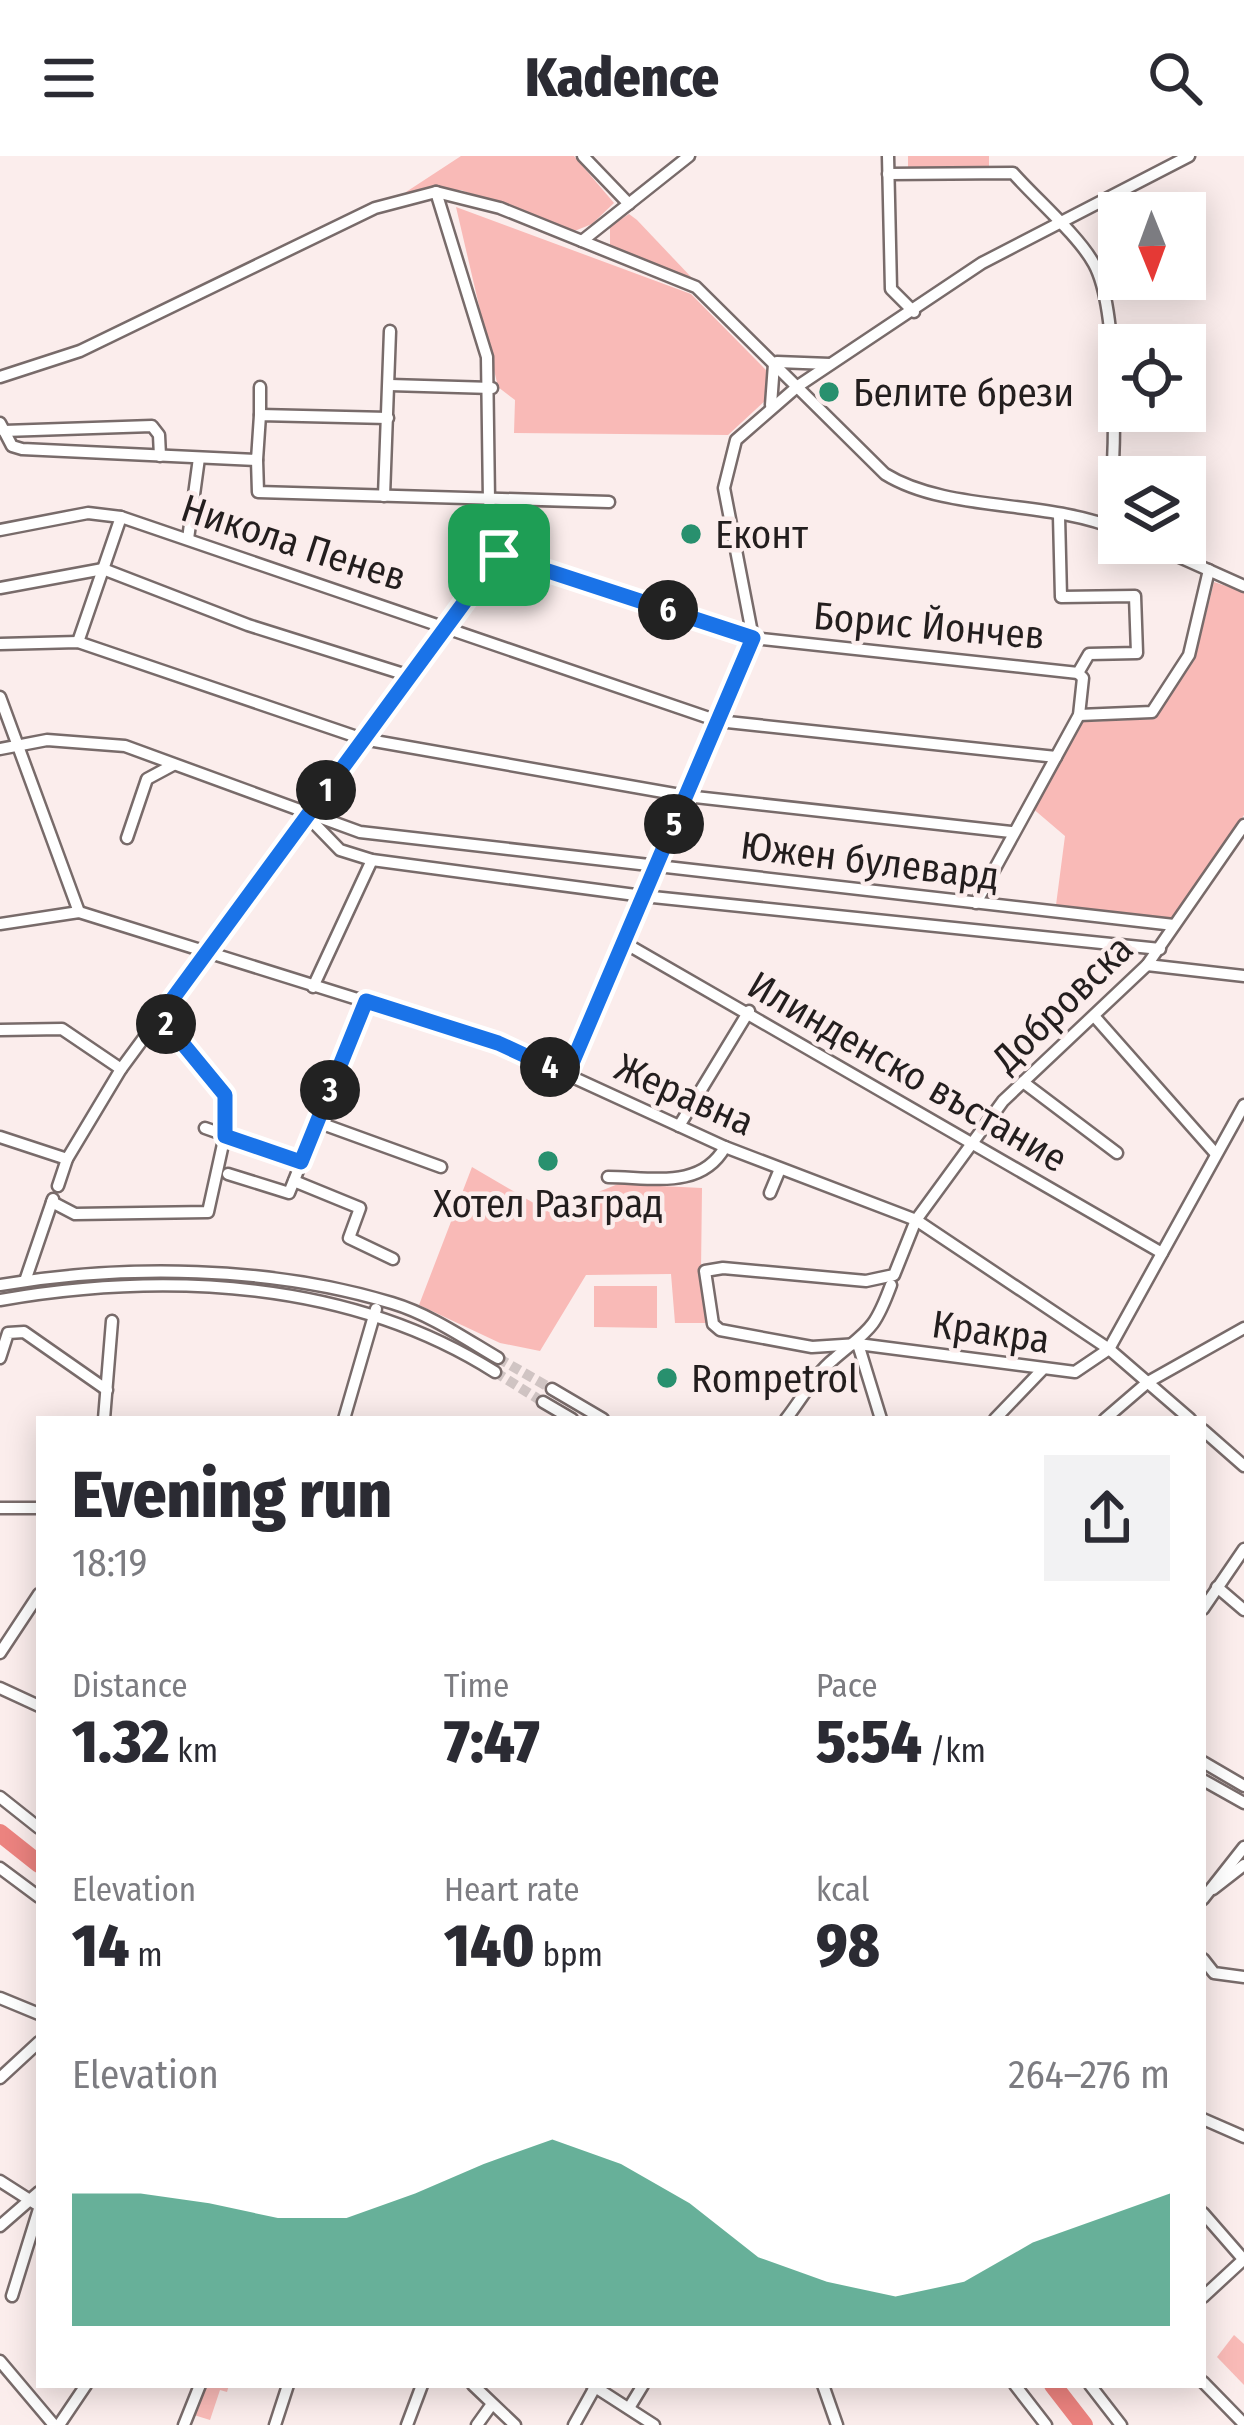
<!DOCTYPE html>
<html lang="en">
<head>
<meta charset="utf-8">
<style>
	:root { --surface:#fff; --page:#f2f2f3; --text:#2b2b33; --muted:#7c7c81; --accent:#28906e }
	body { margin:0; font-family:"Fira Sans Condensed",sans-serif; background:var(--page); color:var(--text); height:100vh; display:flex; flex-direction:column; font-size:45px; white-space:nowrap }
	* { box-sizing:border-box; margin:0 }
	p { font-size:39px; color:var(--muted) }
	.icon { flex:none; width:66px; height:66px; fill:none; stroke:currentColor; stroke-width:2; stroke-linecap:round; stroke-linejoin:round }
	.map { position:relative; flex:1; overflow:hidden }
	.sheet { position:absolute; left:36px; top:1260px; width:1170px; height:972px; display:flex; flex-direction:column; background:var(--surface); border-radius:0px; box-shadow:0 6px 30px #0003 }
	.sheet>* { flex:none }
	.needle { width:78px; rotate:179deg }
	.tools { position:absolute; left:1098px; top:36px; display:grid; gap:24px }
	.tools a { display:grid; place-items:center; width:108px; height:108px; border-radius:0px; background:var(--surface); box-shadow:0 6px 30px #0003; font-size:60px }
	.pin { position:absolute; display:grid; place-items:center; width:102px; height:102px; color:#fff; margin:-51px; border-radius:24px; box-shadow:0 6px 18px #0006 }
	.km { position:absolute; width:60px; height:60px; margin:-30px; border-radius:50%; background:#222; color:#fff; font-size:33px; line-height:60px; text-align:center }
	.round { display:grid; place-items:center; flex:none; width:126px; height:126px; border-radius:0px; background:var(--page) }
	.summary { display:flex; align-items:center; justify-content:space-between; height:204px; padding:0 36px }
	h1 { font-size:66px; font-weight:800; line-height:90px }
	.stats { display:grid; grid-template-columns:repeat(3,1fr); gap:18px; height:204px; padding:12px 36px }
	.stats div { display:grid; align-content:center }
	.stats b { font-size:60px; font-weight:800 }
	.stats small { font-size:33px; font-weight:400 }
	.stats p { font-size:33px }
	.chart { height:336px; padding:24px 36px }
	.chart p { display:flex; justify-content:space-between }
	.chart svg { width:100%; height:216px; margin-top:12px; fill:var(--accent); opacity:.7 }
	header { display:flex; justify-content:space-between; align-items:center; height:156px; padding:0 36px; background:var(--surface); font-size:54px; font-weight:800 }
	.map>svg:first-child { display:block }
</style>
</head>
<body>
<header><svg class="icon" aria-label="menu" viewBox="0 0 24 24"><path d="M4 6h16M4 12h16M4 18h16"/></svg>Kadence<svg class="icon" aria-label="search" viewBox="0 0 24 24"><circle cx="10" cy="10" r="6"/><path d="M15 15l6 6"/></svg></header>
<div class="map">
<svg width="1244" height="2269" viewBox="0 0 1244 2269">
	<rect width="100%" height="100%" fill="#fbedec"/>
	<!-- green -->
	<g fill="#f9bab7">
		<polygon points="461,0 574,0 614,47 592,68 572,76 461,34 406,36"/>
		<polygon points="908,0 989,0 989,10 908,12"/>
		<polygon points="456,51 691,138 768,216 767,243 728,279 514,277 515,244 498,231"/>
		<polygon points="629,58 637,64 692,122 610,90 610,70"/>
		<polygon points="1214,426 1244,436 1244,659 1171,763 1056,749 1065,680 1031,651 1083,566 1155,563 1195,503"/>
		<polygon points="472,1011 549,1056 618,1028 702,1032 701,1115 708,1167 675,1167 671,1118 586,1119 540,1195 500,1187 419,1149"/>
		<polygon points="594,1130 657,1130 657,1172 594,1171"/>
		<polygon points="1234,2179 1244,2188 1244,2229 1217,2201"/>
		<polygon points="204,2229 229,2229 227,2236 220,2234 210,2264 194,2259"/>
	</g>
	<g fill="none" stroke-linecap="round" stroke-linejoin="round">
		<!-- river -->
		<g stroke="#ec837f" stroke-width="18">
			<polyline points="0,1677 39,1708"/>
			<polyline points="1053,2229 1084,2269"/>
		</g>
		<!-- minor-tunnel -->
		<g stroke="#d0c4c3" stroke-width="10" stroke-dasharray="10 5" stroke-linecap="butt">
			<polyline points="498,1202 552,1233"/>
			<polyline points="495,1216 543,1246"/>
		</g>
		<!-- minor casing -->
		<g stroke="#786b6a" stroke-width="15">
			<g id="minor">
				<polyline points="583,0 629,48"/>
				<polyline points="888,0 891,133 914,156"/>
				<path d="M888 18 1013 17C1036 43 1079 80 1094 108 1120 155 1116 315 1108 370"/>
				<polyline points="436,36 487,201 489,345 499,399"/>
				<polyline points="582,85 689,0"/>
				<polyline points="777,206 830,208"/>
				<path d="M0 221 80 195 375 52 436 36 500 52 696 131 885 318C948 357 1048 343 1119 374"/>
				<polyline points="390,229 492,232"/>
				<polyline points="771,249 774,208"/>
				<polyline points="260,259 260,231"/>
				<polyline points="0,267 12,290 22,293 257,304 260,259 388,262"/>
				<polyline points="4,275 152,270 159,279 160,300"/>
				<polyline points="257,304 258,336 609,346"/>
				<polyline points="384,340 390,175"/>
				<polyline points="0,374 88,357 121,361 718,565 1056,601"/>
				<polyline points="188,383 199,302"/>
				<polyline points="1148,387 1244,430"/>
				<polyline points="499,399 753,482 1078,517"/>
				<polyline points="0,432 103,413 248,469 410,520"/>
				<polyline points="78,486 121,361"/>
				<polyline points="0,488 78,486 363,583 686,640 1011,676"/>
				<polyline points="0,541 79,756"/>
				<polyline points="1079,559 1152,556 1189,499 1209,414"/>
				<polyline points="0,593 47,584 125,590 360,676 1174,769"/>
				<polyline points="309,662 340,694 372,704 643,740 1160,793"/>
				<polyline points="1244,669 1147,809 1003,945 916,1064 894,1119 866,1125 723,1112 705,1115 713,1168 720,1174 812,1191 858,1188 1075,1216 1109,1193 1244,949"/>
				<polyline points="127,682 147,623 173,609"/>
				<polyline points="976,747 1079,559 1083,522 1078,517 1089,498 1137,497 1135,440 1061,441 1059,360"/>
				<polyline points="0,768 79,756 498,887 725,991 916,1064 1109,1193 1190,1263"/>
				<polyline points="623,786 1162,1097"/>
				<polyline points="1147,809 1244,820"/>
				<polyline points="313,831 372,704"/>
				<polyline points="1094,860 1216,998"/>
				<polyline points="0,874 62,873 121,913"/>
				<polyline points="567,919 753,482 724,332 736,284 798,230 982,107 1189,0"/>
				<polyline points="1023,926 1117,997"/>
				<polyline points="317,966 441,1011"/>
				<polyline points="679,970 749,855"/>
				<polyline points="205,972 301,1006"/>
				<polyline points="0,981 67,1003"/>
				<polyline points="228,1018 289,1037 366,845"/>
				<path d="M608 1021C651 1021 701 1034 725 991"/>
				<polyline points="294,1025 360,1052 349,1082 393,1103"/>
				<polyline points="58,1030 67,1003 121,913 499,399"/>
				<polyline points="770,1037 780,1013"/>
				<polyline points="52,1046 75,1058 208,1056 225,979 225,939 159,860"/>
				<polyline points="25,1125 53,1043"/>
				<path d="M0 1129C125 1108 270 1110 392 1147 429 1158 464 1182 498 1202"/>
				<path d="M0 1144C166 1115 350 1124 495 1216"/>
				<polyline points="858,1188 881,1263"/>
				<polyline points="0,1202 8,1177 24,1176 107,1234"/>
				<polyline points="552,1233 603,1263"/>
				<polyline points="543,1246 572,1263"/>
				<polyline points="104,1263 112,1165"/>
				<polyline points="344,1263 376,1153"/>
				<path d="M786 1263C801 1244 815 1218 834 1203 869 1173 874 1175 891 1129"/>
				<polyline points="995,1263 1042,1214"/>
				<polyline points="1105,1263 1148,1226 1244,1172"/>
				<polyline points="1203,1274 1244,1310"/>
				<polyline points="0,1352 39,1352"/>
				<polyline points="1217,1431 1244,1454"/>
				<polyline points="1203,1453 1244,1393"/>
				<polyline points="0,1497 39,1438"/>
				<polyline points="0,1532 39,1550"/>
				<polyline points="1203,1606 1244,1630"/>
				<polyline points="1203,1624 1244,1647"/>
				<polyline points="0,1641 39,1672"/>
				<polyline points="0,1712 39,1741"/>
				<polyline points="1213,1733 1244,1709"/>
				<polyline points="1203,1743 1244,1691"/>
				<polyline points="1203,1803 1214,1817 1244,1821"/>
				<polyline points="0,1842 39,1858"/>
				<polyline points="0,1922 39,1886"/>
				<polyline points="1203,1963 1244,1981"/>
				<polyline points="0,2025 36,2048"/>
				<polyline points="1203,2057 1244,2104"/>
				<polyline points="0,2070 39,2036"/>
				<polyline points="12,2140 39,2053"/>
				<polyline points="1203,2141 1243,2104"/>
				<polyline points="0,2205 54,2269"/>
				<polyline points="1203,2226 1244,2268"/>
				<polyline points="473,2229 515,2269"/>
				<polyline points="592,2229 654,2269"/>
				<polyline points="823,2229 837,2269"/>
				<polyline points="1015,2229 1046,2269"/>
				<polyline points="1090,2229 1121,2269"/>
				<polyline points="629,2252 643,2229"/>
				<polyline points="59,2269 86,2229"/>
				<polyline points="184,2269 200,2229"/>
				<polyline points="275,2269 288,2229"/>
				<polyline points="407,2269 422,2229"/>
				<polyline points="477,2269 492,2248"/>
				<polyline points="574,2269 594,2233"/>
			</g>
		</g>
		<!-- minor -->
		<use href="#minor" stroke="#fff" stroke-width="10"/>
	</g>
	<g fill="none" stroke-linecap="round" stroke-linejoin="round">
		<!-- route casing -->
		<g stroke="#fff" stroke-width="24">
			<polygon id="route" points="499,399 753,482 567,919 498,887 366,845 301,1006 225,980 225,939 160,860"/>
		</g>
		<!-- route -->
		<use href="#route" stroke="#1a73e8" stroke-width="15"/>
	</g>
	<!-- markers -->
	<g fill="#28906e" stroke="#fbedec" stroke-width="4.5">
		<circle cx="829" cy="236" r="12"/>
		<circle cx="691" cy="378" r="12"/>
		<circle cx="548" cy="1005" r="12"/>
		<circle cx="667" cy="1222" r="12"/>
	</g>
	<g text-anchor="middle" stroke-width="9" stroke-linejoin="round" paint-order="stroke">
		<!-- poi labels -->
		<g font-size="39" fill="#231e1e" stroke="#fbedec" text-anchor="start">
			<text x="853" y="250">Белите брези</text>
			<text x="715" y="392">Еконт</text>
			<text x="548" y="1061" text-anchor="middle">Хотел Разград</text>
			<text x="691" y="1236">Rompetrol</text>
		</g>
		<!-- street labels -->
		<g font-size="39" fill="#231e1e" stroke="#fbedec">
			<text transform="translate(294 386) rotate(18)" y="14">Никола Пенев</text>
			<text transform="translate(929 469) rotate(5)" y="14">Борис Йончев</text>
			<text transform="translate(870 704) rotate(7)" y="14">Южен булевард</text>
			<text transform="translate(1062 847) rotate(-44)" y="14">Добровска</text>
			<text transform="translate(908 915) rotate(30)" y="14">Илинденско въстание</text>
			<text transform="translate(685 938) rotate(24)" y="14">Жеравна</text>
			<text transform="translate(991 1175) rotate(8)" y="14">Кракра</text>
		</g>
	</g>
</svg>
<div class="tools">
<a><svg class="needle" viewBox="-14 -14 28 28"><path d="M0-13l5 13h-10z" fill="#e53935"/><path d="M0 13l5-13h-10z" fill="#7c7c81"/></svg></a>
<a><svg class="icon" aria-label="locate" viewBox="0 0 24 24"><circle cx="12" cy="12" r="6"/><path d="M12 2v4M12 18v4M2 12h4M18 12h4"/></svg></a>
<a><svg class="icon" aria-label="layers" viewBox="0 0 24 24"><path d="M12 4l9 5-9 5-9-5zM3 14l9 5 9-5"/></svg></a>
</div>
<div class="pin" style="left:499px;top:399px;background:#1e9e55"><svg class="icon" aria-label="arrive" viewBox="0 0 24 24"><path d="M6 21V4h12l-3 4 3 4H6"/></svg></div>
<b class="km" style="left:326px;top:634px">1</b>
<b class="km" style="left:166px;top:868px">2</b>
<b class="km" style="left:330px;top:934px">3</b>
<b class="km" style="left:550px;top:911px">4</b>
<b class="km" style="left:674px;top:668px">5</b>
<b class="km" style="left:668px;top:454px">6</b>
<section class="sheet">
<div class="summary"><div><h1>Evening run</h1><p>18:19</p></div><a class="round"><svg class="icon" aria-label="share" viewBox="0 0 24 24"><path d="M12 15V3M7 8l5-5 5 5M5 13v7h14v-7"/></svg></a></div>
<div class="stats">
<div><p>Distance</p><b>1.32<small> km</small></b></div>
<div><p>Time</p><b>7:47</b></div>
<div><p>Pace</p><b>5:54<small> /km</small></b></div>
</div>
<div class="stats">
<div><p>Elevation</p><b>14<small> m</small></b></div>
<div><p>Heart rate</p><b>140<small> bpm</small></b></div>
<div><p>kcal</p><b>98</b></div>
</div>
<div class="chart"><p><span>Elevation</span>264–276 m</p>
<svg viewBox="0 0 160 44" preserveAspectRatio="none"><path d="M0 44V17L10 17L20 19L30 22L40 22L50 17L60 11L70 6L80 11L90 19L100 30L110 35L120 38L130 35L140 27L150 22L160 17V44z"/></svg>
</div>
</section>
</div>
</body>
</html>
